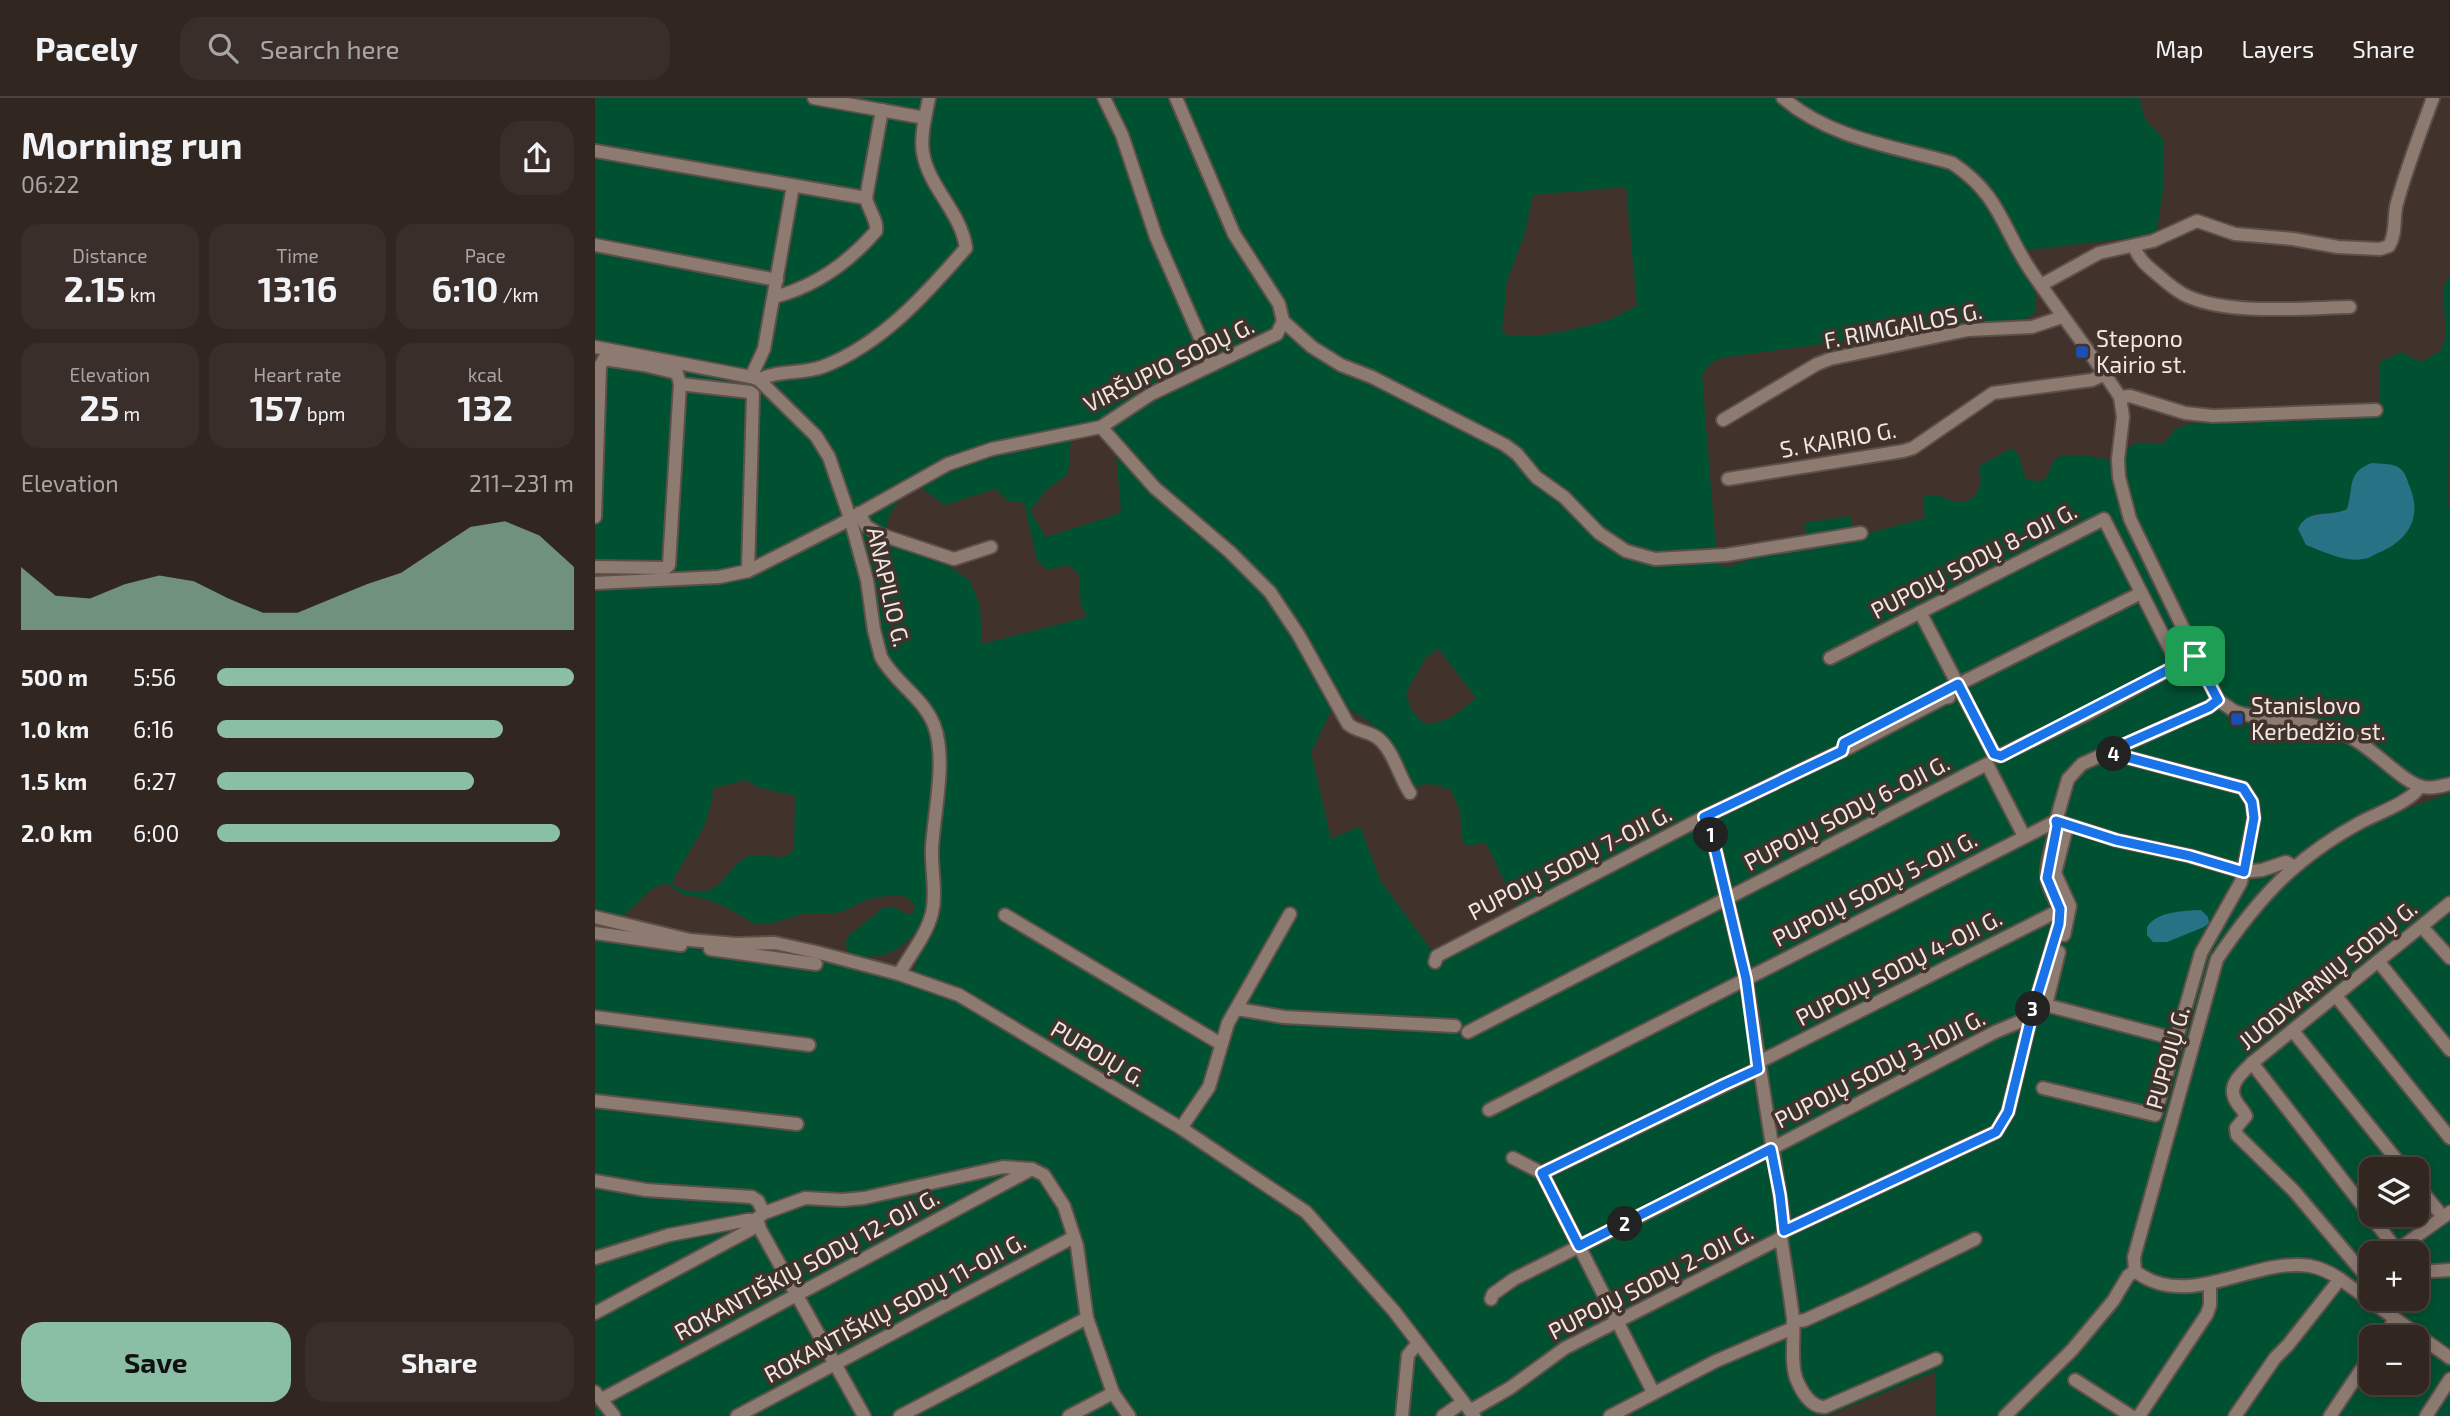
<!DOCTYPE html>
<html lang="en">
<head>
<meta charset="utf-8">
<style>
	:root { --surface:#312620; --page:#392e29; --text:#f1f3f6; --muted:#a8a5a5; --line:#4c433e; --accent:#8abfa5 }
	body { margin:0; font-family:"Exo 2",sans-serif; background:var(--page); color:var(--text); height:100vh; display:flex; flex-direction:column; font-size:26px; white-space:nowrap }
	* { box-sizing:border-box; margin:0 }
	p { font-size:23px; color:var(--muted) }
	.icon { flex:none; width:38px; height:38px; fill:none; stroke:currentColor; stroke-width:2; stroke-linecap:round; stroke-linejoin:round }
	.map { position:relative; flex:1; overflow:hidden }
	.drawer { display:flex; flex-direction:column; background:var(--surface); width:595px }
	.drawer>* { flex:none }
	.controls { position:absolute; left:1764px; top:1059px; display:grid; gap:14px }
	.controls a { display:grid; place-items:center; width:70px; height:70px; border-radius:14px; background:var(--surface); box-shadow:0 4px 18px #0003,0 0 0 2px var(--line); font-size:35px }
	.pin { position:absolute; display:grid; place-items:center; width:60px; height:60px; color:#fff; margin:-30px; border-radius:14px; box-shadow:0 4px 10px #0006 }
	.km { position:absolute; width:35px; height:35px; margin:-18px; border-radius:50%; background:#222; color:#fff; font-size:19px; line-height:35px; text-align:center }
	.round { display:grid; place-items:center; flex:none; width:74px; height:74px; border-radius:21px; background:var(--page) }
	.head { display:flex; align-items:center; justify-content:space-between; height:119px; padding:0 21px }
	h1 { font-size:38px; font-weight:700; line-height:52px }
	.stats { display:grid; grid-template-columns:repeat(3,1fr); gap:10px; height:119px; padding:7px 21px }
	.stats div { display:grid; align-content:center; border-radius:18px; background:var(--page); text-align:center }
	.stats b { font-size:35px; font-weight:700 }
	.stats small { font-size:19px; font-weight:400 }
	.stats p { font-size:19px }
	.chart { height:196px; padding:14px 21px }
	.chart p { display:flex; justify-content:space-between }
	.chart svg { width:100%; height:126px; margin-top:7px; fill:var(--accent); opacity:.7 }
	.button { display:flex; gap:14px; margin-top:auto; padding:14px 21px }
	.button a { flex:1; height:80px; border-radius:21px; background:var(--accent); color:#111; font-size:28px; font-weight:700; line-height:80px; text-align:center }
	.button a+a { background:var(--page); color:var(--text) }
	ul { padding:0 21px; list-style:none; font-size:23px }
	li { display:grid; grid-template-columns:112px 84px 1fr; align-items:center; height:52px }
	li i { height:18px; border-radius:9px; background:var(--accent) }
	header { display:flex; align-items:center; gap:42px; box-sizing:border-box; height:98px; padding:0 35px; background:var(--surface); border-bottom:2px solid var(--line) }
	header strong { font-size:33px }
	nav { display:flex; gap:38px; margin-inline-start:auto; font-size:24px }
	.search { width:490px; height:63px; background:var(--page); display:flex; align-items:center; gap:18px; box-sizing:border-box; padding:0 24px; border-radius:21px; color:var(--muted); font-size:26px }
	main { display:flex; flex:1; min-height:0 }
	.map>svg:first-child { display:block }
</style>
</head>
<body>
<header>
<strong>Pacely</strong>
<div class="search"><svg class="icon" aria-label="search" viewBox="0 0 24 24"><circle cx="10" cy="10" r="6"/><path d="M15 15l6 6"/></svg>Search here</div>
<nav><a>Map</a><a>Layers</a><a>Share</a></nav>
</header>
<main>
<section class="drawer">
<div class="head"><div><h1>Morning run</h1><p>06:22</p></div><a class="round"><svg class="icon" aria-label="share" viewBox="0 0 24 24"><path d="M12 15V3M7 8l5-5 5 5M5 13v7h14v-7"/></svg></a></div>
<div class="stats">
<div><p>Distance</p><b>2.15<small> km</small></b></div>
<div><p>Time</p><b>13:16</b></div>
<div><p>Pace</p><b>6:10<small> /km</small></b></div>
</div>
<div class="stats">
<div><p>Elevation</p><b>25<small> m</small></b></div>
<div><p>Heart rate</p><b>157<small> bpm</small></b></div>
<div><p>kcal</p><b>132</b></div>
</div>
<div class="chart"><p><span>Elevation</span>211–231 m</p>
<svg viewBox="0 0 160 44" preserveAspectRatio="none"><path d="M0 44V22L10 32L20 33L30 28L40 25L50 27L60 33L70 38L80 38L90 33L100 28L110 24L120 16L130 8L140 6L150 11L160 22V44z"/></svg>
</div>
<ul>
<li><b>500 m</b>5:56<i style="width:100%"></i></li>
<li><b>1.0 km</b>6:16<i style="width:80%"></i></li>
<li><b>1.5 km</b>6:27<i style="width:72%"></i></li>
<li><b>2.0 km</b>6:00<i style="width:96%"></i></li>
</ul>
<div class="button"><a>Save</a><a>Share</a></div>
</section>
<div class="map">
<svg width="1855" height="1318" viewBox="0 0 1855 1318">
	<rect width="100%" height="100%" fill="#41322b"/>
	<!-- green -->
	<g fill="#005132" fill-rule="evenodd">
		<path d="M0 0H1544L1550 21 1568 41V92L1561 137 1432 152 1423 161V165C1434 183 1447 196 1438 217L1427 222 1376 225 1125 260 1112 269 1107 278 1122 463 1125 467 1132 469 1170 457 1263 438 1330 420 1328 401 1330 398C1344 394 1350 403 1363 404 1385 404 1388 384 1384 368L1417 350 1424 357 1430 380C1455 390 1451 374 1462 359 1470 358 1478 356 1485 357 1494 357 1504 361 1513 361 1526 360 1532 347 1542 345 1564 342 1565 355 1580 331L1602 324 1650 325 1785 316V264L1806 254 1826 264 1845 253 1851 240 1848 190 1855 177 1853 408 1855 410V679L1837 685 1773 725 1855 695V1318H1340V1274L1231 1318H0V825L30 834 161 853 228 859 315 882 332 834 328 827C305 852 292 862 257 858L250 847 253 838 288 810H301L311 816 318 815 320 808 312 799 299 797 273 801 251 812 237 816H207L174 826 158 825 127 807 107 800 86 796 72 785 58 790 28 818 8 815 0 812ZM1031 89 1042 207C1033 212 1023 218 1013 222 991 229 925 246 907 234L912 183 930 135 938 97ZM518 320 526 413 523 416 451 439 435 413 450 393 473 376 477 328ZM1758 382 1755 461 1711 447 1706 439 1721 416 1746 414 1752 411ZM324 388 349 407 401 391 412 403 429 405 442 462 453 472 473 467 483 475C488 494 480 499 492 519L387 546 385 508 375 483 354 468 289 443C294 410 297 407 324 388ZM843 550 881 600C864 614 851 627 828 625L816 611 811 595 830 561ZM745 608C789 624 796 653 816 692 829 683 841 686 856 692L865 713 867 741 871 748 891 745 922 809 837 853 785 782 765 728 736 741 716 654 736 613ZM151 682 162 689 200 698 199 751C187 767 171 753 154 758 131 766 131 798 97 793 89 792 83 791 77 786L79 780 109 729 117 702 118 690ZM1776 1071H1822V1116H1776ZM1776 1155H1822V1200H1776ZM1776 1239H1822V1284H1776Z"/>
		<polygon points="1255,418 1258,433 1211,440 1209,425"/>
	</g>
	<!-- water -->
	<g fill="#287285">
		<path d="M1777 365C1785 366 1795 365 1803 369 1810 373 1812 381 1814 387 1828 419 1814 442 1783 455 1779 457 1773 461 1768 461 1751 465 1727 453 1711 447L1703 431C1713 409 1735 420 1752 411 1759 390 1751 374 1777 365Z"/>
		<path d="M1606 812 1613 819 1614 825 1609 829 1572 844H1558L1552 837V829C1562 813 1589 813 1606 812Z"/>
	</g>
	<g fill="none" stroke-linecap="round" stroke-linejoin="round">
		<!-- minor casing -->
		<g stroke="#5d5049" stroke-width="16">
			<g id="minor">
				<polyline points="219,0 330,20"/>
				<polyline points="509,0 527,37 561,139 617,267"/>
				<path d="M1188 0C1236 41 1298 48 1357 65 1407 98 1407 132 1438 176 1466 217 1498 257 1525 299L1528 319 1523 361 1524 379 1535 421 1623 602 1639 613 1648 616C1682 622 1719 624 1751 637 1777 648 1806 684 1828 689 1837 691 1846 688 1855 686"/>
				<polyline points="0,53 271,100"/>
				<polyline points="0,147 182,182"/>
				<path d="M1539 148C1543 161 1553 169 1563 177 1572 185 1582 194 1594 199 1637 217 1707 210 1755 209"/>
				<path d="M1446 187 1504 155 1558 143 1602 123 1640 136 1698 141 1743 149 1785 151 1794 148C1802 135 1798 119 1802 105 1812 69 1825 35 1838 0"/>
				<path d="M179 199C219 189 254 164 281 133 283 123 273 111 271 100L287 12"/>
				<polyline points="688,223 717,249 746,267 777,279 910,347 922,356 941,379 969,399 1004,435 1031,453 1060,461 1131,457 1266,435"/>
				<path d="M0 249 156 279 164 282 221 338 234 359 255 420 272 482 279 532 286 559C300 585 328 599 339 627 352 661 339 714 337 750 336 771 342 794 337 815 332 836 315 857 304 876"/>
				<polyline points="156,279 169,251 198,88"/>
				<path d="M164 282C180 272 208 276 227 269 286 247 331 196 371 150 366 114 334 90 328 55 325 38 331 16 334 0"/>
				<polyline points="1525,299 1535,298 1590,315 1618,318 1781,312"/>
				<polyline points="1128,322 1222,266 1235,261 1373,232 1437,229 1467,219"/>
				<path d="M506 329 560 390 635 454 675 494 703 536 753 626C762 634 775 633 784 641 799 654 804 679 815 695"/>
				<polyline points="1133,381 1308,353 1318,350 1398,295 1497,282 1510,276"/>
				<polyline points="264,415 271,428 284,436 359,461 396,449"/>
				<polyline points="0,419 5,268 9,261 49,267 82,275 85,286 155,294 158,296 153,473"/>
				<polyline points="0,469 71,470 74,467 85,286"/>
				<polyline points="0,485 124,479 153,473 244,427 353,366 397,351 506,329 556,296 682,236 688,223 684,206 639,136 581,0"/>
				<polyline points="1325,514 1399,656 1404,658 1492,616 1590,563"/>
				<polyline points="1235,560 1509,421 1583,567"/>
				<polyline points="1340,598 1546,495"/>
				<path d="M1109 719 1120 750 1151 881 1188 1117 1189 1133 1186 1140C1190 1167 1195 1194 1198 1221 1200 1240 1195 1262 1201 1280 1206 1293 1216 1310 1230 1309L1341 1261"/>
				<polyline points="1465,724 1521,742 1595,758 1649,774 1667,772 1691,764 1698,768"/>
				<polyline points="410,817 626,946"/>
				<polyline points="0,819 95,842 141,846 180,845 221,854 304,876 364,897 586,1030 711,1114 799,1213 879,1318"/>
				<polyline points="1827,829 1855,860"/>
				<polyline points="0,835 86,847"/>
				<polyline points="1469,837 1475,808 1460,775 1472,728"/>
				<polyline points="115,851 221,866"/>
				<polyline points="1464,854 1451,907 1580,941"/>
				<polyline points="1783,863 1855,952"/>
				<polyline points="840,864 842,858 1109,719 1257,648 1349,600 1354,599"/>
				<polyline points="1741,898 1855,1040"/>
				<polyline points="642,911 689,919 860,928"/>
				<polyline points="0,919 214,947"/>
				<polyline points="1698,933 1809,1071"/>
				<polyline points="873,934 1392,666 1429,738"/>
				<polyline points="1162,965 1465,812"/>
				<polyline points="1657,965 1802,1152"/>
				<polyline points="1448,990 1560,1017 1606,855 1646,784 1659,720 1657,704 1648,690 1512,654"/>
				<polyline points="0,1003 202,1026"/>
				<polyline points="894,1012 1461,723"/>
				<polyline points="586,1030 614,989 633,925 695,816"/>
				<polyline points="918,1060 947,1075 1058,1294"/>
				<polyline points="947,1075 1163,971"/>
				<polyline points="0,1083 51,1092 157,1099 163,1103 169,1115"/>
				<polyline points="1822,1087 1848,1119"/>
				<polyline points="160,1122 169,1115 210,1100 247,1102 269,1100 408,1069 437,1071 449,1077 469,1108 482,1148 492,1220 518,1295 534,1318"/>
				<polyline points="160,1122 269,1318"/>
				<path d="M1189 1133 1401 1034 1413 1014 1436 919 1464 826C1466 801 1453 796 1452 778 1451 762 1459 743 1462 728L1461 723 1473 681 1487 666 1614 609 1623 602"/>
				<polyline points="1798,1155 1855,1114"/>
				<polyline points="0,1160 74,1137 153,1122 160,1122"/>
				<path d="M1540 1173C1593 1214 1657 1159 1715 1168 1726 1170 1736 1175 1745 1181L1855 1260"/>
				<polyline points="1822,1174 1855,1172"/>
				<path d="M1770 1177 1699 1093 1642 1037 1641 1030 1651 1018C1648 1011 1641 1006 1639 999 1634 985 1648 974 1657 965L1855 805"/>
				<polyline points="896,1201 898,1196 919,1181 1097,1092 1400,934 1436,919"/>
				<polyline points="0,1215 164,1127"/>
				<polyline points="1198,1224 1210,1222 1274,1193 1380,1141"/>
				<polyline points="1789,1239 1800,1221"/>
				<polyline points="1480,1282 1536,1318"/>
				<polyline points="0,1294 19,1318"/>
				<polyline points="7,1301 437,1071"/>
				<polyline points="875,1313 915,1290 970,1250 1186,1140"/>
				<polyline points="142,1318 479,1139"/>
				<polyline points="305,1318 492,1220"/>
				<polyline points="474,1318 518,1295"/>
				<polyline points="807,1318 813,1257 823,1245"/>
				<polyline points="848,1318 868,1304"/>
				<polyline points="1015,1318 1121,1263 1198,1230"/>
				<path d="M1410 1318 1477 1252 1518 1203 1533 1178 1540 1173 1539 1159 1622 861C1664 799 1700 760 1766 724 1781 716 1818 703 1825 688"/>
				<polyline points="1544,1318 1612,1216 1615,1207 1615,1186"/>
				<polyline points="1640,1318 1680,1260 1693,1247 1745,1181"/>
				<polyline points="1735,1318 1776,1257"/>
				<polyline points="1831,1318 1855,1281"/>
			</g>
		</g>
		<!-- minor -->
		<use href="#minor" stroke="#8d7b72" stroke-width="12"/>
	</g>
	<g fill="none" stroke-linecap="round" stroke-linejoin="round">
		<!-- route casing -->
		<g stroke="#fff" stroke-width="14">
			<polygon id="route" points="1600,558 1623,602 1614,609 1512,654 1648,690 1657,704 1659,720 1649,774 1595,758 1521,742 1461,723 1462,728 1452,780 1465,811 1464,826 1436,919 1413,1014 1401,1034 1189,1133 1185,1097 1176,1051 984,1148 947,1075 1128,987 1163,971 1151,881 1120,750 1109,719 1247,653 1249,645 1363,586 1399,656 1406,658"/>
		</g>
		<!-- route -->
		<use href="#route" stroke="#1a73e8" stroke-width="9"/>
	</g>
	<!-- markers -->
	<g fill="#1a4fb4" stroke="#41322b" stroke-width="2.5">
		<rect x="1480" y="247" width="14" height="14" rx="3.5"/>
		<rect x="1635" y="614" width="14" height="14" rx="3.5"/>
	</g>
	<g text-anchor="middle" stroke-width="7" stroke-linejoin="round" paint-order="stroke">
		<!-- street labels -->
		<g font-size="23" fill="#f2e8e3" stroke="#41322b">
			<text transform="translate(1308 228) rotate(-11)" y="8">F. RIMGAILOS G.</text>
			<text transform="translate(574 267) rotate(-26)" y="8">VIRŠUPIO SODŲ G.</text>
			<text transform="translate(1243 342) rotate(-10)" y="8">S. KAIRIO G.</text>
			<text transform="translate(1379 463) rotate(-27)" y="8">PUPOJŲ SODŲ 8-OJI G.</text>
			<text transform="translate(293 489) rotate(77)" y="8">ANAPILIO G.</text>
			<text transform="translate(1252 715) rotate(-27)" y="8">PUPOJŲ SODŲ 6-OJI G.</text>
			<text transform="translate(975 765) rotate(-27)" y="8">PUPOJŲ SODŲ 7-OJI G.</text>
			<text transform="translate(1280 791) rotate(-27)" y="8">PUPOJŲ SODŲ 5-OJI G.</text>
			<text transform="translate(1304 870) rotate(-27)" y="8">PUPOJŲ SODŲ 4-OJI G.</text>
			<text transform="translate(1733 877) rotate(-39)" y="8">JUODVARNIŲ SODŲ G.</text>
			<text transform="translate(503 956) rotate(31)" y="8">PUPOJŲ G.</text>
			<text transform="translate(1573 960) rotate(-74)" y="8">PUPOJŲ G.</text>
			<text transform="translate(1285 971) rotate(-27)" y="8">PUPOJŲ SODŲ 3-IOJI G.</text>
			<text transform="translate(212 1167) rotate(-28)" y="8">ROKANTIŠKIŲ SODŲ 12-OJI G.</text>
			<text transform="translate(1056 1184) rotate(-27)" y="8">PUPOJŲ SODŲ 2-OJI G.</text>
			<text transform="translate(300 1210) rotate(-28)" y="8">ROKANTIŠKIŲ SODŲ 11-OJI G.</text>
		</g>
		<!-- poi labels -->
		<g font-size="23" fill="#f2e8e3" stroke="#41322b" text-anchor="start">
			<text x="1501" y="249">Stepono<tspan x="1501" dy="26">Kairio st.</tspan></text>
			<text x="1656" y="616">Stanislovo<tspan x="1656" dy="26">Kerbedžio st.</tspan></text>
		</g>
	</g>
</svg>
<div class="controls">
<a><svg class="icon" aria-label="layers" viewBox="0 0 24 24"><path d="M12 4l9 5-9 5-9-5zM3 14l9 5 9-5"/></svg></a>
<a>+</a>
<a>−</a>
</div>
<div class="pin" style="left:1600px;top:558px;background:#1e9e55"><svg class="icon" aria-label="arrive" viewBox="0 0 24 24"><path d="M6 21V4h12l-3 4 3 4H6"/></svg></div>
<b class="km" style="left:1116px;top:737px">1</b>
<b class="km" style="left:1030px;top:1126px">2</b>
<b class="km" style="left:1438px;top:911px">3</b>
<b class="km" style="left:1519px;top:656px">4</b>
</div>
</main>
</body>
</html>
